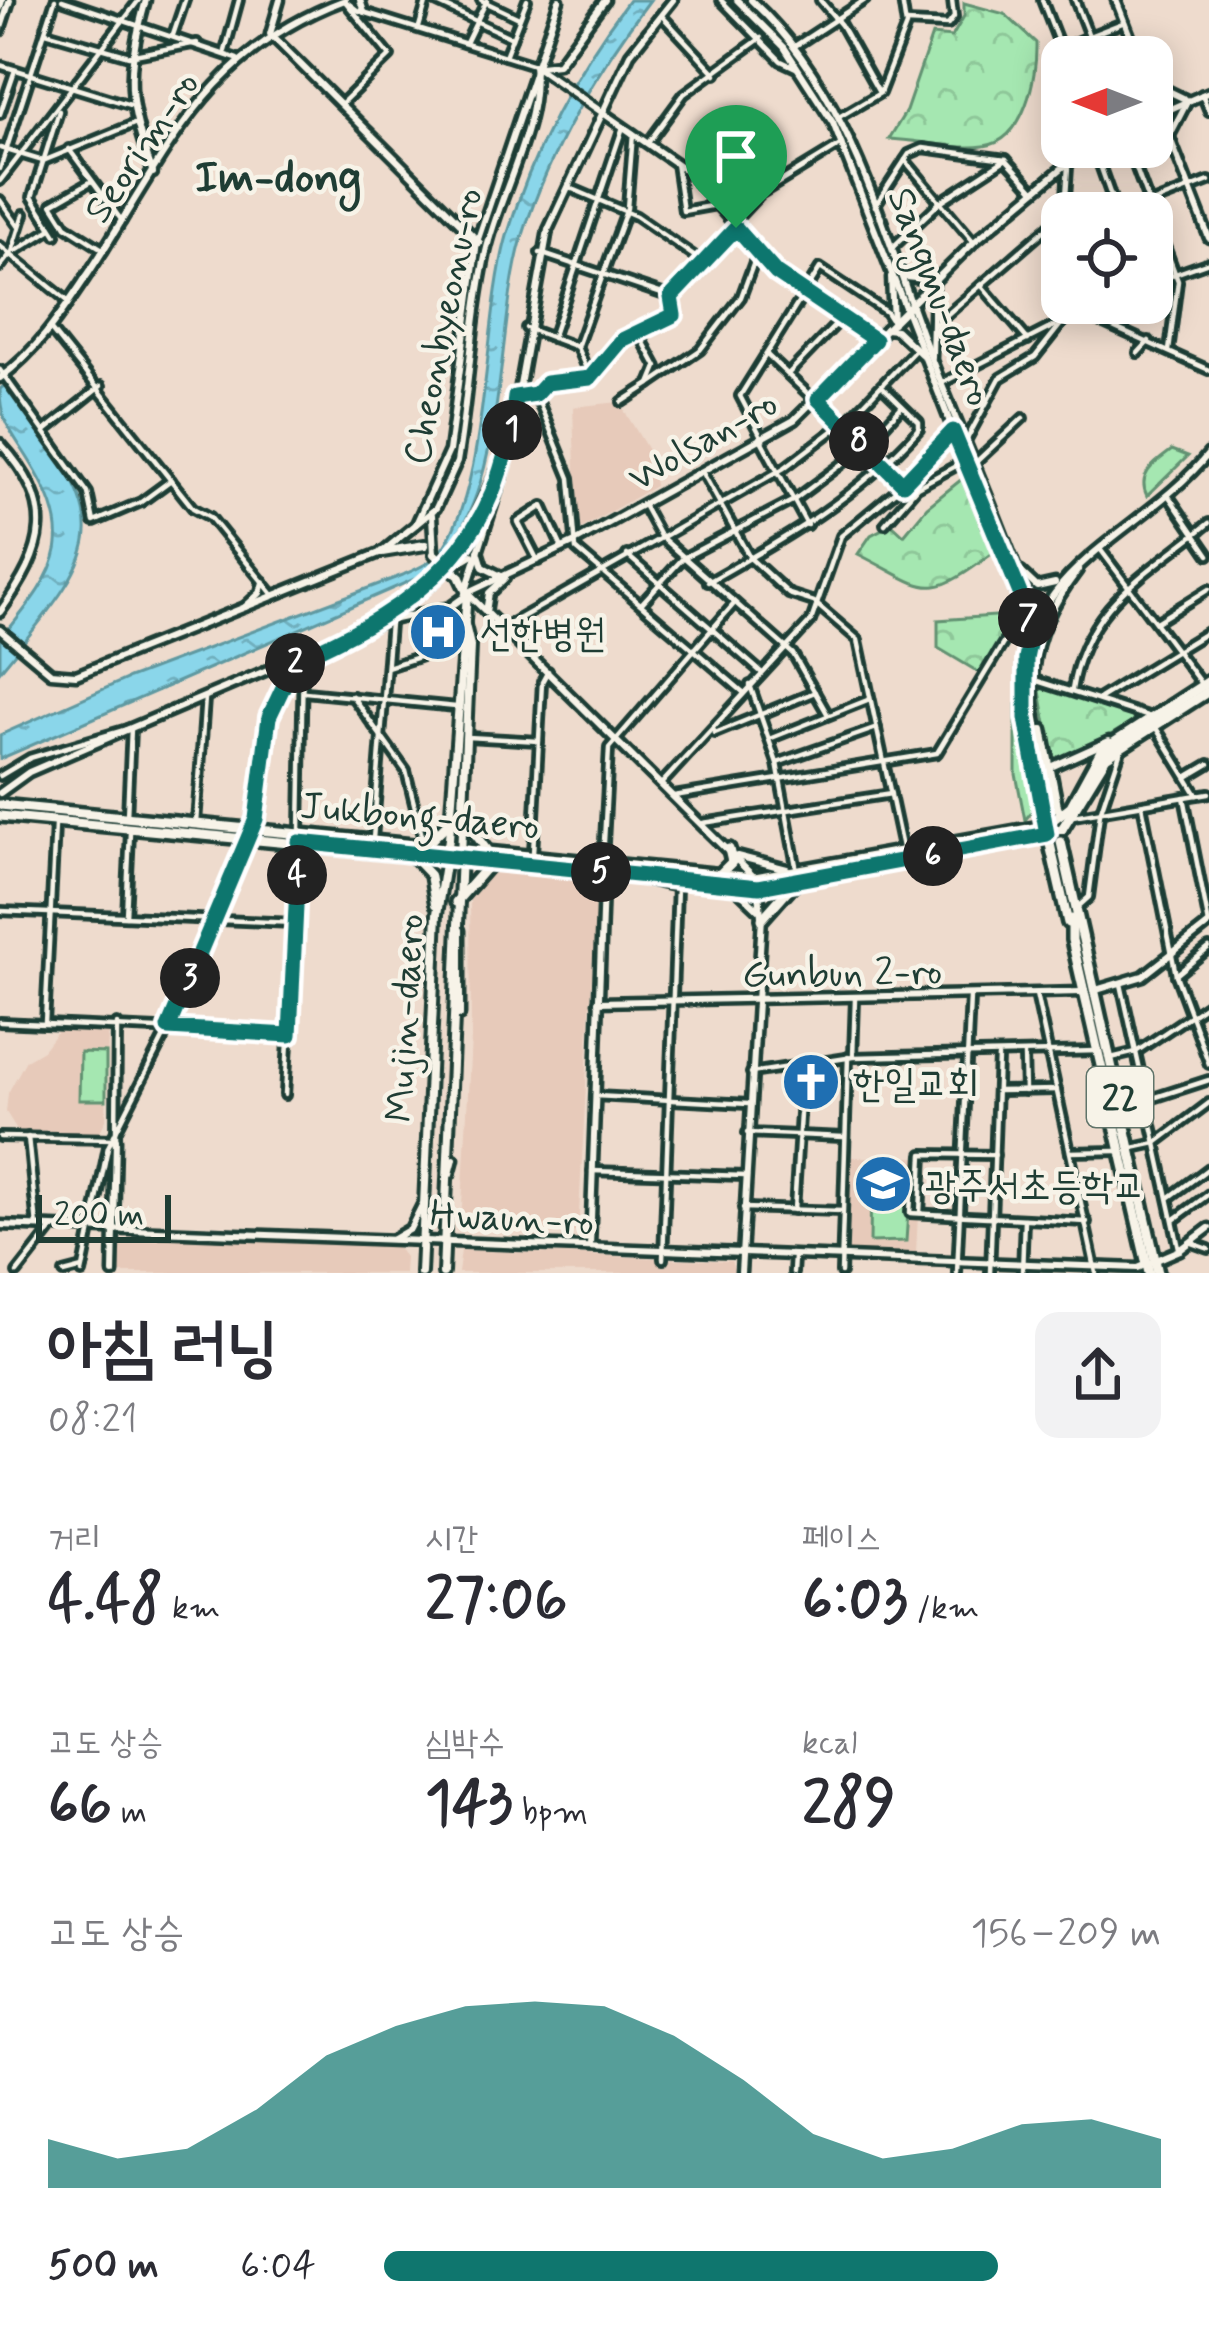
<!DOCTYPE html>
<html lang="ko">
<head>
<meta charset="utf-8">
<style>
	:root { --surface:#fff; --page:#f2f2f3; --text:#2b2b33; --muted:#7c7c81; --accent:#0f766e }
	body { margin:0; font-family:Mynerve,"Poor Story",sans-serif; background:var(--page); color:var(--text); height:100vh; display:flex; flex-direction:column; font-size:45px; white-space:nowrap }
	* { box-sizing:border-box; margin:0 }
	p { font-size:39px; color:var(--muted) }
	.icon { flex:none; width:66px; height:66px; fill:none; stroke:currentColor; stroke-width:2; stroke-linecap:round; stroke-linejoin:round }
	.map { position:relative; height:1273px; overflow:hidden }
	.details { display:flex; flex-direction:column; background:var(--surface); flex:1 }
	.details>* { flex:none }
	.needle { width:78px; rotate:270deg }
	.tools { position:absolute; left:1041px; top:36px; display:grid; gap:24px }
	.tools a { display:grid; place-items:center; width:132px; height:132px; border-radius:24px; background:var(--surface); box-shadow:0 6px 30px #0003; font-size:60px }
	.scale { position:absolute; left:36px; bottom:30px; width:135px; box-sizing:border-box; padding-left:12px; border:6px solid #1f3d34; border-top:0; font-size:33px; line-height:42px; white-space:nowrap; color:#1f3d34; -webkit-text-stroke:9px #f7f3e8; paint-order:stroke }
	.pin { position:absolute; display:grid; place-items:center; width:102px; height:102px; color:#fff; margin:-123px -51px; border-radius:50% 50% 50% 0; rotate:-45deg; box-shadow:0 0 12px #0007 }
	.pin .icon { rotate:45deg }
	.km { position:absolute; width:60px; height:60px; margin:-30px; border-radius:50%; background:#222; color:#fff; font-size:33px; line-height:60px; text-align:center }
	.round { display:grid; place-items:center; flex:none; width:126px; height:126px; border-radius:24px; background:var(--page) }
	.headline { display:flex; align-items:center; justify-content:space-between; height:204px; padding:0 48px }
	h1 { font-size:66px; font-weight:700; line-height:90px }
	.figures { display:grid; grid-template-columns:repeat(3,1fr); gap:18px; height:204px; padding:12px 48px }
	.figures div { display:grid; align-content:center }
	.figures b { font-size:60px; font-weight:700 }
	.figures small { font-size:33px; font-weight:400 }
	.figures p { font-size:33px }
	.chart { height:336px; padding:24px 48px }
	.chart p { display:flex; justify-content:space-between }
	.chart svg { width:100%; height:216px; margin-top:12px; fill:var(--accent); opacity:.7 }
	ul { padding:0 48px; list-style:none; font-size:39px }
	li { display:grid; grid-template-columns:192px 144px 1fr; align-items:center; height:90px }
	li i { height:30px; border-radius:15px; background:var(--accent) }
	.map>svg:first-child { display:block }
</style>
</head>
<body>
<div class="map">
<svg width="1209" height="1273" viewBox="0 0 1209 1273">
	<defs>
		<pattern id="forest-crowns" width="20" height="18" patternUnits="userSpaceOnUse" patternTransform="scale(3)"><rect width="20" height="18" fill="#a5e7b1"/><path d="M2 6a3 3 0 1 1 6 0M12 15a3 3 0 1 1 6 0" fill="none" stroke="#8ec799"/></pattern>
		<pattern id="water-ripples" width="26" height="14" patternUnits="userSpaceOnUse" patternTransform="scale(3)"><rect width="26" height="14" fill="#8ad6ea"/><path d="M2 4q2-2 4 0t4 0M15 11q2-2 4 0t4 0" fill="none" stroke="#70afbe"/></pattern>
	</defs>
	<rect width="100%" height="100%" fill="#eedbcd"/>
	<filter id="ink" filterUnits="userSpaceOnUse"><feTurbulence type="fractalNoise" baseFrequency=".00833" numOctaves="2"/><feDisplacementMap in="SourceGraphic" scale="24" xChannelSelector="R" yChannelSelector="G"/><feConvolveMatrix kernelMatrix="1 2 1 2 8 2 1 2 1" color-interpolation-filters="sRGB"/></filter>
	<g filter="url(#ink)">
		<!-- built -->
		<g fill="#e7caba">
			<polygon points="619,402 651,455 655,486 577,531 573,407"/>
			<polygon points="486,869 597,882 578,1232 461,1224 471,1038 470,886"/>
			<polygon points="61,1026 108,1027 106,1120 99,1133 19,1133 6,1112 8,1093 26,1060 43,1050"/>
			<polygon points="849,1157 921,1157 916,1253 846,1253"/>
			<polygon points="132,1236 396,1246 405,1257 404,1273 119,1273 120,1248"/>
			<polygon points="461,1250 731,1261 735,1273 458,1273"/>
		</g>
		<!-- forest -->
		<g fill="url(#forest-crowns)" stroke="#629272" stroke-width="3">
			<path d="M964 3 1005 14 1036 43C1037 77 1025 141 984 146 954 150 920 140 889 139L906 111 932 35 952 37 964 16Z"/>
			<path d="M1172 450 1188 456 1147 496C1136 474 1156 462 1172 450Z"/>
			<path d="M962 479 993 553C925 604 930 590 858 554L871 535 892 524 904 535 927 507Z"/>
			<polygon points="1009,615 1009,629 980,673 938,648 938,620"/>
			<polygon points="1044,685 1130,712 1134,721 1074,757 1053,762 1040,691"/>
			<polygon points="1016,703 1034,809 1025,820 1016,774"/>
		</g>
		<!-- garden -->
		<g fill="#a5e7b1" stroke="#629272" stroke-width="3">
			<polygon points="80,1052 106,1053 106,1100 79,1100"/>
			<polygon points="871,1182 910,1182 906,1241 870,1242"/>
		</g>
		<!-- water -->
		<g fill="url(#water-ripples)" stroke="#5f99a1" stroke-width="3">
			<path d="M629 0H650C597 69 549 152 523 235 492 334 512 517 417 578L0 759V735L129 678 403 575C416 569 432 563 441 551 489 484 483 320 507 236 533 149 574 72 629 0Z"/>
			<path d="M5 385C115 526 113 535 0 671V640C64 563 79 536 22 449 7 426 0 417 0 389Z"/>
		</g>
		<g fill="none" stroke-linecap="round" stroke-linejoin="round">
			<!-- tertiary-tunnel -->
			<polyline stroke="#c5bbae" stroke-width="6" stroke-dasharray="6 3" stroke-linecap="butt" points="1049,810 1056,843"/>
			<!-- minor casing -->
			<g stroke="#1f3d34" stroke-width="14">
				<g id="minor">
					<polyline points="62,0 237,59"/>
					<polyline points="344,0 357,10 534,65"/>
					<polyline points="431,0 512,38"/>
					<polyline points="481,0 519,18"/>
					<polyline points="721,0 781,61 796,68"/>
					<polyline points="820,0 841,25 878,91"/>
					<polyline points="1042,0 1061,49 1089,36"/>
					<polyline points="1075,0 1089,36 1125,22"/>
					<polyline points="662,16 716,74"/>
					<polyline points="906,23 948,25 954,17 952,0"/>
					<polyline points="419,27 427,0"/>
					<polyline points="46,32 129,56 197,43"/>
					<polyline points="173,35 185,0"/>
					<polyline points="466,43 487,0"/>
					<polyline points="1101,43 1108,57"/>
					<polyline points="795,46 865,0"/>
					<polyline points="225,51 239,0"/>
					<polyline points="505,56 527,0"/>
					<polyline points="0,65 130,105"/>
					<polyline points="1202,94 1209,111"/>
					<polyline points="341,104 390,56 344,0"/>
					<polyline points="0,114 15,70"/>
					<polyline points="839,117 880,93 906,26 902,0"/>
					<polyline points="648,143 684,94 761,38"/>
					<polyline points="1128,147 1178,281 1169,351"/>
					<polyline points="0,148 43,161 134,124"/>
					<polyline points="1094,148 1117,213"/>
					<polyline points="69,149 122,221"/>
					<polyline points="905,160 974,242"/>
					<polyline points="676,163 683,211 716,205"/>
					<polyline points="0,169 55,0"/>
					<polyline points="0,181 139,0"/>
					<polyline points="92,181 52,204 66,226 104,250"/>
					<polyline points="568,187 636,216 704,263"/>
					<polyline points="0,200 19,227"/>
					<polyline points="875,206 909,154 923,148 1006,159 1035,191"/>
					<polyline points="1065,213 1068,166"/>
					<polyline points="1126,213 1209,181"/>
					<polyline points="732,224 760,194 842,144"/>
					<polyline points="56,235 32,197 59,111"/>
					<polyline points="0,246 69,302"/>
					<polyline points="893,247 940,202 1006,159"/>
					<polyline points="16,251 51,229"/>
					<polyline points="540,253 671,297"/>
					<polyline points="0,267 12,252 24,214"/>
					<polyline points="1158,280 1209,262"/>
					<polyline points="981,285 1028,340"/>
					<polyline points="671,297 736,228"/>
					<polyline points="1064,303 1065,319"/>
					<polyline points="935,325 1062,215"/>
					<polyline points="1113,326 1114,303"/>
					<polyline points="526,328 577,347 590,378"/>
					<polyline points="51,330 193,508 210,517 274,596"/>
					<polyline points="552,338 623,127"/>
					<polyline points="577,347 627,208 633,133"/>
					<polyline points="1138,353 1149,341"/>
					<polyline points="767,355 902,483"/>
					<polyline points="0,370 88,493 94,522 141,502 171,480"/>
					<polyline points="789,373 843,317"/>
					<polyline points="942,383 1054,326"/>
					<polyline points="650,384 700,350 741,297 757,254"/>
					<polyline points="536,395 570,478 576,549 743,692"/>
					<polyline points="515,397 536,395 546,383 590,378 622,340 673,315 671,297"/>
					<polyline points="622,402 650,384 657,367 637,330"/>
					<polyline points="45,431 101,386"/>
					<polyline points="761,440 807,525"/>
					<polyline points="763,440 740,396 820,268 886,312 893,323"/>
					<polyline points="966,441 1000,378 1035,357 1065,319 1095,319 1209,370"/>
					<polyline points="975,463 1023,418"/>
					<polyline points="703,473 750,558 789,594 814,602 858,640 902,847"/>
					<polyline points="1168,495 1209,555"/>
					<polyline points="643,505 660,536 793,654 828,715"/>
					<polyline points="885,524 917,487 965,461"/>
					<polyline points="1100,549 1202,685"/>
					<polyline points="627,555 762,673"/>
					<polyline points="538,561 518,522 543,506 562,548"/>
					<path d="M708 582C786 538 858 497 919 429V422L882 386"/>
					<polyline points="642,603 683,558 794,500 865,447 902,406"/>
					<polyline points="1156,622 1209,589"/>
					<polyline points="503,628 784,468 851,417 916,349"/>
					<polyline points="387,667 459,644"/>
					<polyline points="1031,679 1150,717"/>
					<polyline points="750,685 777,763 797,871"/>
					<path d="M1072 690C1085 604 1146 575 1209 523"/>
					<polyline points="305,692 456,707"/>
					<polyline points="352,696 406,771 424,844"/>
					<polyline points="1100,698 1209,631"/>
					<polyline points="1156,728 1197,795"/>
					<polyline points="713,729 715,733 815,692"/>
					<polyline points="467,737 539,741"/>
					<polyline points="769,739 870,699"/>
					<polyline points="777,763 877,728"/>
					<polyline points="0,776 30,758 131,728 127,817"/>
					<polyline points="1187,777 1209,764"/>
					<polyline points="662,783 811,621 841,536 924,467 953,431"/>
					<polyline points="674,796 937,753 1007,637 1032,620"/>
					<polyline points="1184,797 1209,924"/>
					<polyline points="1142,805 1176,975 1209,1064"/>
					<polyline points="1073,816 1209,793"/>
					<polyline points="196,823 205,698"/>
					<polyline points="703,823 891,794"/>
					<polyline points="253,827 269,717 296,660"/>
					<polyline points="300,832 303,657"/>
					<polyline points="373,839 390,623"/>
					<polyline points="533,854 542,682 548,671"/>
					<polyline points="603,861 609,748 733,605"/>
					<polyline points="637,878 677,887"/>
					<polyline points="1079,906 1089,897 1100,813 1121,750"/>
					<polyline points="0,911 295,923"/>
					<polyline points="126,916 130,832"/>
					<polyline points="1176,975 1209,948"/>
					<polyline points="1121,984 1179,1248"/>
					<polyline points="1036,994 1096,1273"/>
					<polyline points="0,1022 290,1035"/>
					<polyline points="45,1023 55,825"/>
					<polyline points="1024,1055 1025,1091"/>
					<polyline points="853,1057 855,999"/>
					<polyline points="1111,1058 1136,1052 1209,1003"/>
					<polyline points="751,1073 853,1057 1098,1051"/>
					<polyline points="997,1091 1057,1090"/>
					<polyline points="285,1095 299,848"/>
					<polyline points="595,1096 749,1104"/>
					<polyline points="1147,1100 1209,1080"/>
					<polyline points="747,1133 844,1137"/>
					<polyline points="0,1137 116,1139 117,1024"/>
					<polyline points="28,1137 37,1226"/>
					<polyline points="1133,1148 1156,1143 1209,1103"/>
					<polyline points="1070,1152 1117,1151"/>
					<polyline points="592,1171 745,1176"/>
					<polyline points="912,1180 910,1213 1087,1222"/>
					<polyline points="1170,1197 1209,1168"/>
					<polyline points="743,1208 843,1211"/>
					<polyline points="794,1210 803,1066"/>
					<polyline points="920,1213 923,1154 995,1155"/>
					<polyline points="1175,1219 1209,1194"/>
					<polyline points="1192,1243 1209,1249"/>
					<polyline points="663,1259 677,887"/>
					<polyline points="17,1273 53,1227"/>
					<polyline points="64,1273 83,1268"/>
					<polyline points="82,1273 108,1147 168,1029 246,842"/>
					<polyline points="793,1273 794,1257"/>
					<polyline points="841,1273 848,1057"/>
					<polyline points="957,1273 970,997"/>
					<polyline points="990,1273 998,1057"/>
					<polyline points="1022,1273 1024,1219"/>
				</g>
			</g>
			<!-- tertiary casing -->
			<g stroke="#1f3d34" stroke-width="15">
				<g id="tertiary">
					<path d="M146 0C125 75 127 100 153 173"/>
					<polyline points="280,0 270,34 480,243"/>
					<polyline points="360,0 364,12"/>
					<polyline points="737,0 784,47 833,123 1021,604 1038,631"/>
					<path d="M751 0C855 96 883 236 933 363 966 445 1002 526 1031 610L1042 623"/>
					<polyline points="1116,0 1138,57"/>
					<polyline points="0,8 2,0"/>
					<polyline points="0,31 10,0"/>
					<polyline points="535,66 690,173 776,273 875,340"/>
					<polyline points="540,66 558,64 605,0"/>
					<polyline points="1152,83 1185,99"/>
					<polyline points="1152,92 1209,238"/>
					<polyline points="1152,117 1209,92"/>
					<polyline points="1152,130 1169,137"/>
					<polyline points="1169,137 1187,102"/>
					<polyline points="891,277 893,323"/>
					<polyline points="905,277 934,280 932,357"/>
					<polyline points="886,329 896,330 921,354"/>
					<path d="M0 378C39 349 61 314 88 274 167 155 202 53 345 0"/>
					<path d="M0 443C58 506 46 548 0 612"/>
					<polyline points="432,515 434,554"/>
					<polyline points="416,524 449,451 477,242 559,0"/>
					<polyline points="478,551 483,567 505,578 489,593 486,612"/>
					<polyline points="450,568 472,555"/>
					<polyline points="1021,572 1037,587 1055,583"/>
					<polyline points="467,593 573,543 794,420 974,242 1067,164 1096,147"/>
					<polyline points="467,593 754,877"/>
					<polyline points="245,607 260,593 263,582"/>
					<polyline points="370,624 431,584 458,555 505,452"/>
					<path d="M0 630 51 673 76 675 382 552 436 508 457 462C469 392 471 320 486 252 499 193 541 126 534 65"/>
					<path d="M1027 694C1014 569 1143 536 1209 453"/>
					<polyline points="1043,729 1060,816"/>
					<polyline points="1037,749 1049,810"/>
					<polyline points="1051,767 1109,741"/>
					<polyline points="0,793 29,772 131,728 378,623 450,607 464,597 506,463 548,230 630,54 673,0"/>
					<path d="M1054 809C1035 706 1009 661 1078 570"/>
					<polyline points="737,856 787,869"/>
					<polyline points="734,886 759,910"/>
					<polyline points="759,889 761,917"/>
					<polyline points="460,930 460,1015"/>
					<polyline points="1096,990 1143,976 1209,924"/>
					<polyline points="598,1002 1082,992"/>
					<polyline points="450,1174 454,1159"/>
					<polyline points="0,1225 1138,1268 1180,1250 1209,1228"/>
					<polyline points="393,1239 410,1229 422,1205"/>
					<polyline points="590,1247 603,886 596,874"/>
					<polyline points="113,1273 116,1139"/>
					<polyline points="741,1273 762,917"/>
				</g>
			</g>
			<!-- secondary casing -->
			<g stroke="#1f3d34" stroke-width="16">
				<g id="secondary">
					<polyline points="382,552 425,545"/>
					<polyline points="463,818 487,850"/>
					<polyline points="411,855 430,875 435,904"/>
					<polyline points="421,1273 437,914 449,839 467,593 459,576"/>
					<polyline points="443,1273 470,646 465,625"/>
				</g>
			</g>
			<!-- primary casing -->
			<g stroke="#1f3d34" stroke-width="18">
				<g id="primary">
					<polyline points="1026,691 1039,796 1068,923"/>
					<polyline points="0,805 755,878 1045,826 1071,806 1101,751 1209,681"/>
					<polyline points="0,816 759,887 1062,829"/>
					<polyline points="1062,829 1106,757 1209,691"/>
					<polyline points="429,842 450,821"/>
					<polyline points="1061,842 1158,1273"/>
					<polyline points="720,874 732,862 729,849"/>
					<polyline points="456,902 492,861"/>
					<polyline points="762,919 794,883"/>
					<polyline points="1072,919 1072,940 1149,1273"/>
				</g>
			</g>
			<!-- minor -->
			<use href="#minor" stroke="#f7f3e8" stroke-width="4.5"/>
			<!-- tertiary -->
			<use href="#tertiary" stroke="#f7f3e8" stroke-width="6"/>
			<!-- secondary -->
			<use href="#secondary" stroke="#f7f3e8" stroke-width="8"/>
			<!-- primary -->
			<use href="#primary" stroke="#f7f3e8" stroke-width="9"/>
			<!-- secondary-bridge casing -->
			<g stroke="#1f3d34" stroke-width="16" stroke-linecap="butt">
				<polyline id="secondary-bridge" points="434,554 459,576"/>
			</g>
			<!-- secondary-bridge -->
			<use href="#secondary-bridge" stroke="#f7f3e8" stroke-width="8"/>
		</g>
	</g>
	<g fill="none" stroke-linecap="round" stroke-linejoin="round" filter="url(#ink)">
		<!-- route casing -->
		<g stroke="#fff" stroke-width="24">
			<path id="route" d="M736 228 776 273 875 340 818 399 903 484 953 431 1033 625 1026 659V718L1047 834 759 887 299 842 290 1035 168 1028 256 819 269 717 296 660C423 604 500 544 515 397L536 394 546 383 590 378 622 340 674 315 671 297Z"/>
		</g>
		<!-- route -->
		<use href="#route" stroke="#0f766e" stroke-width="15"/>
	</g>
	<!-- icons -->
	<defs>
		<g id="hospital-disc" transform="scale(3)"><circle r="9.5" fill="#1f6fb2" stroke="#f7f3e8"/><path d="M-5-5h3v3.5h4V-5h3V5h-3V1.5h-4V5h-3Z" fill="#fff"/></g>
		<g id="church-disc" transform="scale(3)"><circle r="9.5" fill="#1f6fb2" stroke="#f7f3e8"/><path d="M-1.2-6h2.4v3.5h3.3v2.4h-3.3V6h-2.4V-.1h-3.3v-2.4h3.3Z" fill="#fff"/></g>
		<g id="school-disc" transform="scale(3)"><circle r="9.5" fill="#1f6fb2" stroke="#f7f3e8"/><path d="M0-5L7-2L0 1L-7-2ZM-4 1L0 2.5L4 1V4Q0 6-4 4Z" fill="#fff"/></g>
	</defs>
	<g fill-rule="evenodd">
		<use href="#hospital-disc" x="438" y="632"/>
		<use href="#church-disc" x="811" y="1082"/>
		<use href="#school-disc" x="883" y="1184"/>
	</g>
	<g text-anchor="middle" stroke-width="9" stroke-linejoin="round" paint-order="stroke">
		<!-- shield labels -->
		<rect fill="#f7f3e8" stroke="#60746a" stroke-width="3" x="1087" y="1067" width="66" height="60" rx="9"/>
		<g font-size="36" font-weight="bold" fill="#1f3d34">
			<text x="1120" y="1110">22</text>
		</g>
		<!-- street labels -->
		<g font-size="39" fill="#1f3d34" stroke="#f7f3e8">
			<text transform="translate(140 146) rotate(-56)" y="14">Seorim-ro</text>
			<text transform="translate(942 296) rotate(69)" y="14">Sangmu-daero</text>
			<text transform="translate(441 326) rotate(-79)" y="14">Cheonbyeonu-ro</text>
			<text transform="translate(702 439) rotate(-30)" y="14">Wolsan-ro</text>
			<text transform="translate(420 814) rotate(5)" y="14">Jukbong-daero</text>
			<text transform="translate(842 971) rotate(-1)" y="14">Gunbun 2-ro</text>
			<text transform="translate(403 1018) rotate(-87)" y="14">Mujin-daero</text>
			<text transform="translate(512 1216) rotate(3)" y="14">Hwaun-ro</text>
		</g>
		<!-- poi labels -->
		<g font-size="39" fill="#1f3d34" stroke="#f7f3e8" text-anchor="start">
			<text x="480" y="646">선한병원</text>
			<text x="853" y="1096">한일교회</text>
			<text x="925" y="1198">광주서초등학교</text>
		</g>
		<!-- quarter labels -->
		<g font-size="45" font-weight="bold" fill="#1f3d34" stroke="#f7f3e8">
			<text x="278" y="191">Im-dong</text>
		</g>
	</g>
</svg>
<div class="tools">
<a><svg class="needle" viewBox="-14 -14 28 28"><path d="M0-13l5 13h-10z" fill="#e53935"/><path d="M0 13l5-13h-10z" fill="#7c7c81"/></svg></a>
<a><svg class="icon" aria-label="locate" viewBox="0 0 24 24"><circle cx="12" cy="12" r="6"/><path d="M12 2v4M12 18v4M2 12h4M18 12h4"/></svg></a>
</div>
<div class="scale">200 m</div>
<div class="pin" style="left:736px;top:228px;background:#1e9e55"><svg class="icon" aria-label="arrive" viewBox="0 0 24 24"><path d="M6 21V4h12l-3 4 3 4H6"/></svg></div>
<b class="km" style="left:512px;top:430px">1</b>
<b class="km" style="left:295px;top:663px">2</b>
<b class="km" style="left:190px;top:978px">3</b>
<b class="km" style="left:297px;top:875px">4</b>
<b class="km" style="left:601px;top:872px">5</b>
<b class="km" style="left:933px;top:856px">6</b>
<b class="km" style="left:1028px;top:618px">7</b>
<b class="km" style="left:859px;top:441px">8</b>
</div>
<section class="details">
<div class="headline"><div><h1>아침 러닝</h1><p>08:21</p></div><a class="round"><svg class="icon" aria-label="share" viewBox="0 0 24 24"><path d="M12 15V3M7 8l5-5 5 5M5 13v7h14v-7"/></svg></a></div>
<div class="figures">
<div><p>거리</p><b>4.48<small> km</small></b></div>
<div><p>시간</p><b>27:06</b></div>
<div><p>페이스</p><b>6:03<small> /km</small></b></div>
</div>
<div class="figures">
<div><p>고도 상승</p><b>66<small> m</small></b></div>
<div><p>심박수</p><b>143<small> bpm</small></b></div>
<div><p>kcal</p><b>289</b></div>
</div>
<div class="chart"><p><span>고도 상승</span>156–209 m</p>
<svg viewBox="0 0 160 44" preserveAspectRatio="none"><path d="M0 44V34L10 38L20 36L30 28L40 17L50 11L60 7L70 6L80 7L90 13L100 22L110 33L120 38L130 36L140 31L150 30L160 34V44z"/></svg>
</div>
<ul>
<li><b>500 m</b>6:04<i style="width:79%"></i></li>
</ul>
</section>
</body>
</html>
